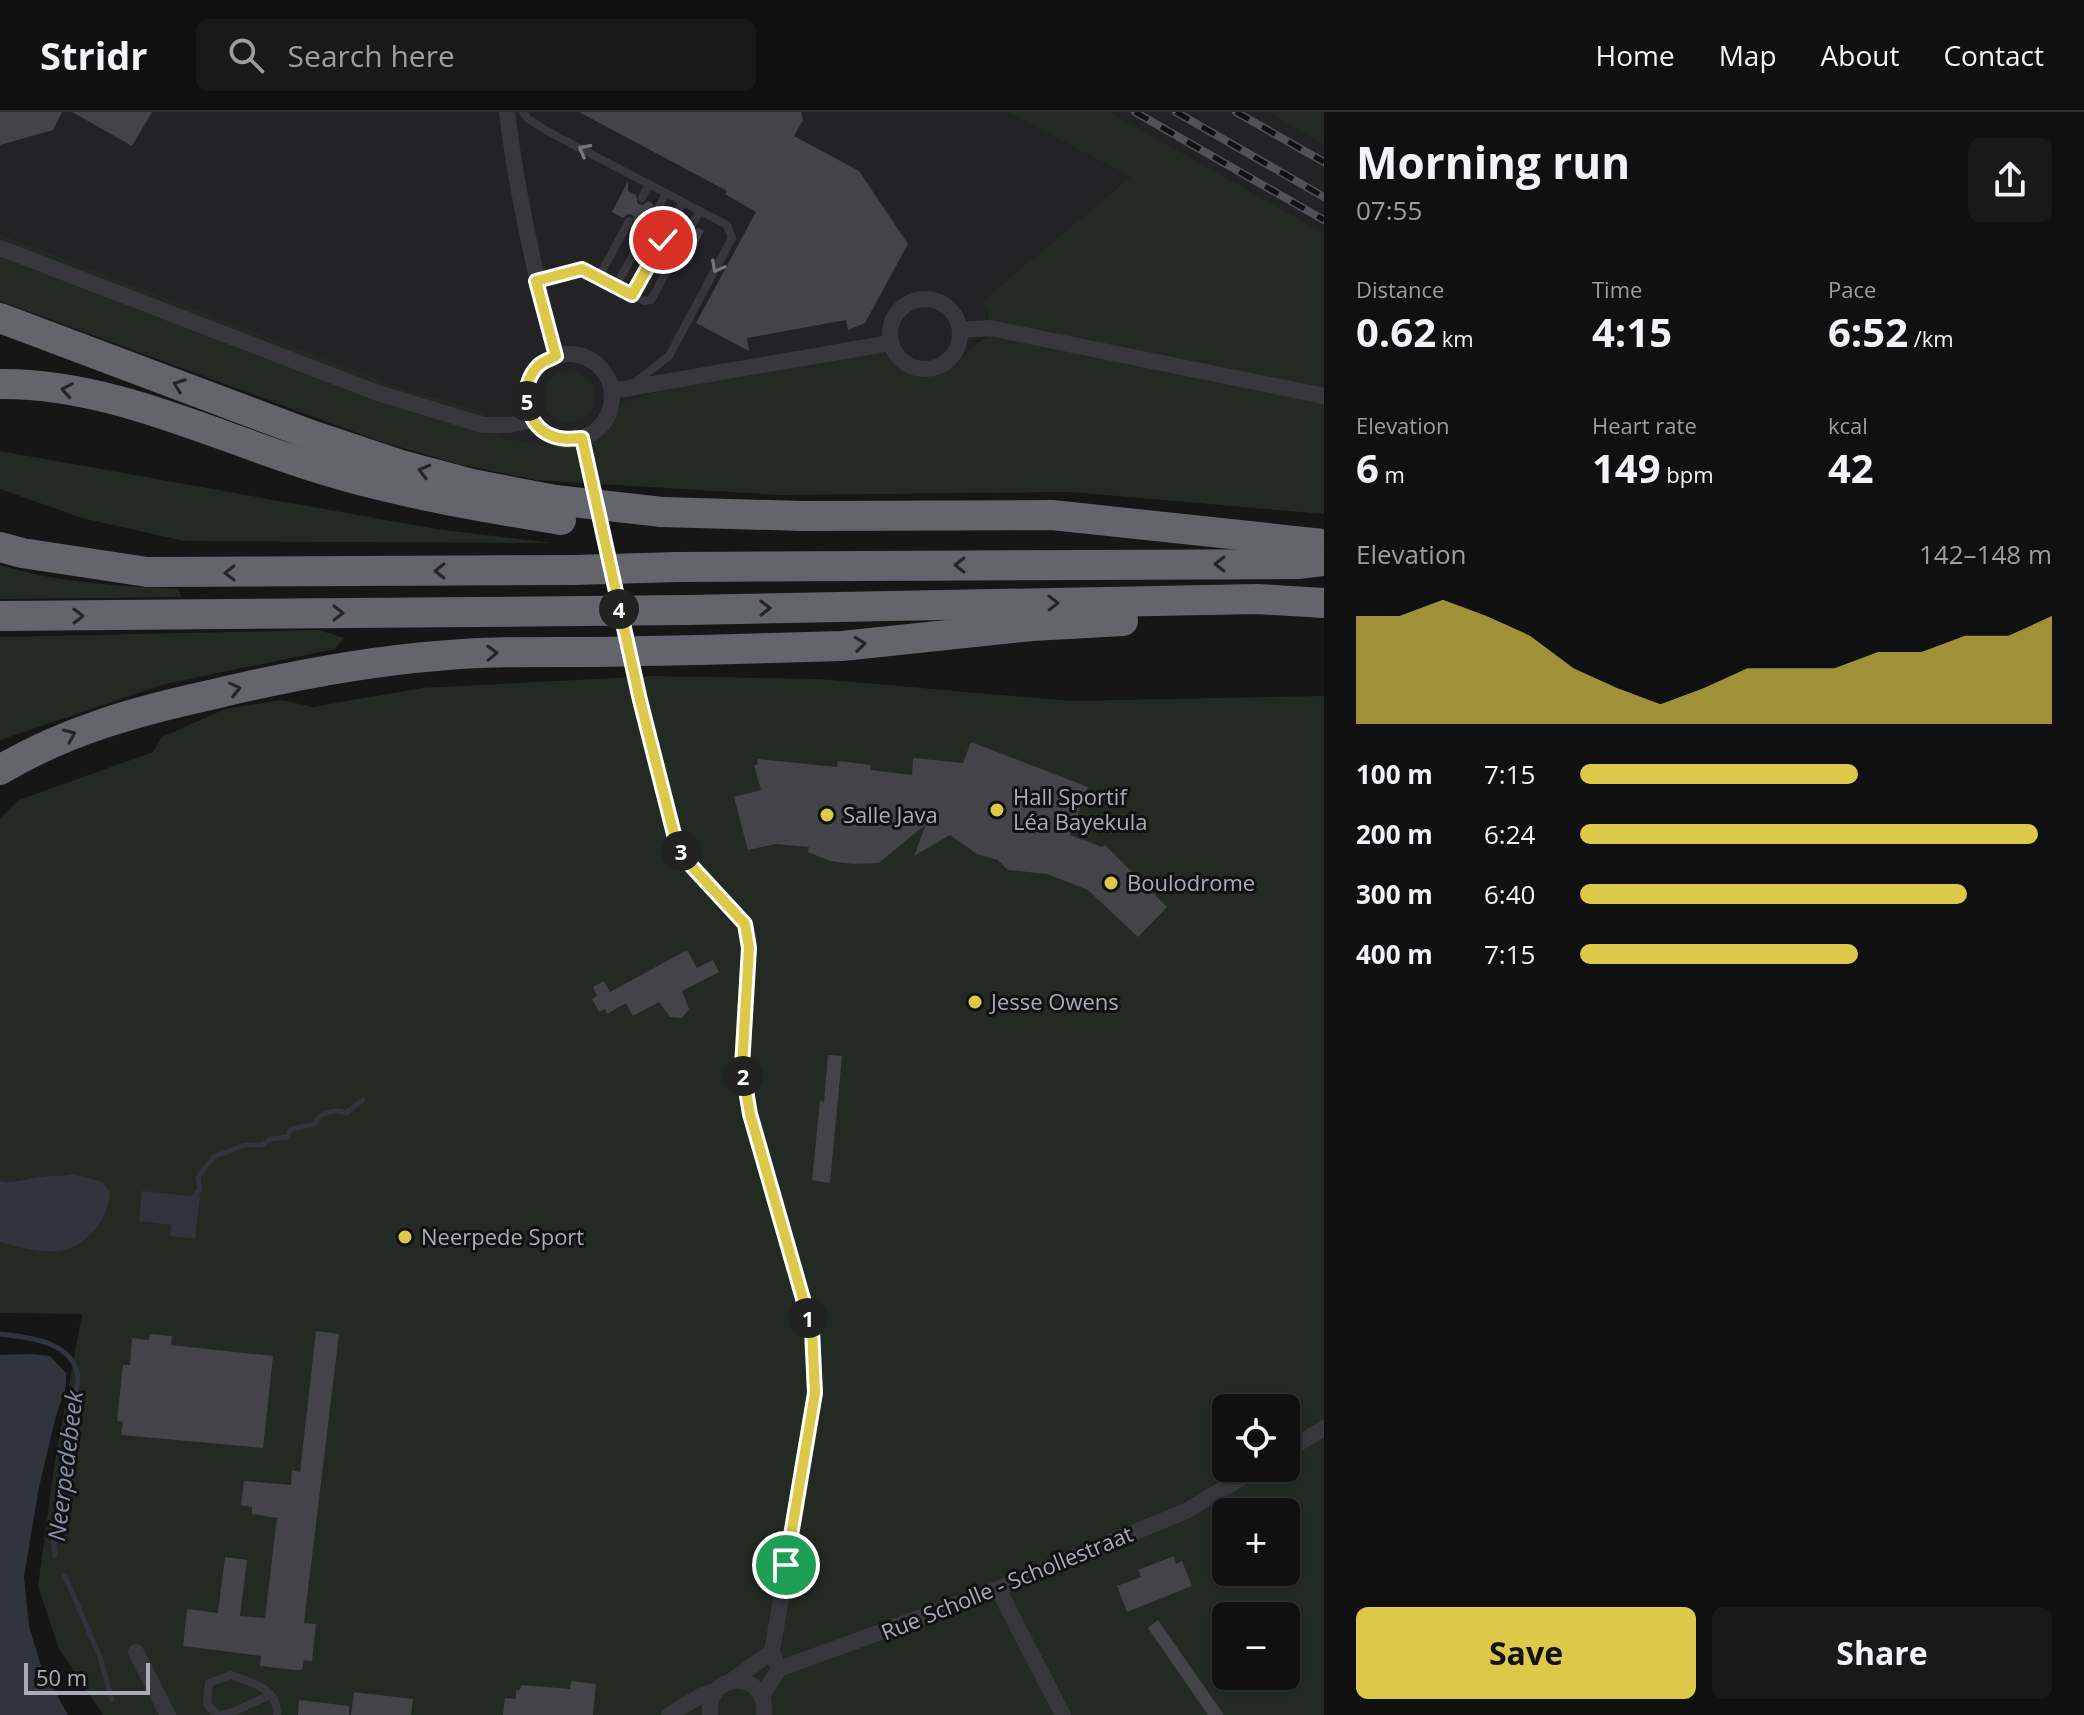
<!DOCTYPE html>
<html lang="en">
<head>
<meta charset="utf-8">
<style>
	:root { --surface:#101011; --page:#19191a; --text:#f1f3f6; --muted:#9c9d9f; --line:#303031; --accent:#dcc849 }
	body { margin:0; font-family:"Open Sans",sans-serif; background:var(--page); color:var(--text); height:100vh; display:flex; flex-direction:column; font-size:30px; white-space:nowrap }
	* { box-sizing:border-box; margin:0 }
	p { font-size:26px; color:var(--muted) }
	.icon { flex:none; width:44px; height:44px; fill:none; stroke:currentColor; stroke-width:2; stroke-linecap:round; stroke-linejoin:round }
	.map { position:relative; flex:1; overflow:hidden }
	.sheet { display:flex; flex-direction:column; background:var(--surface); width:760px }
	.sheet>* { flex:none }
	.controls { position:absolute; left:1212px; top:1282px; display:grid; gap:16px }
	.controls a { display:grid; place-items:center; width:88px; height:88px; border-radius:12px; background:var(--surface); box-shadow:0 2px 6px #0004,0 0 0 2px var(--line); font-size:40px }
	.scale { position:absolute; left:24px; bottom:20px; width:126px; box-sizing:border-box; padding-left:8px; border:4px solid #aaabb6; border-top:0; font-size:22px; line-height:28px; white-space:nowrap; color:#aaabb6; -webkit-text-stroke:6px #111112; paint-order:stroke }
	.pin { position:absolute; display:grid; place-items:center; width:68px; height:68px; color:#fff; margin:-34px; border:4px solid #fff; border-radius:50%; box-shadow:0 2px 8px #0007 }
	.km { position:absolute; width:40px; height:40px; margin:-20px; border-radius:50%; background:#222; color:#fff; font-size:22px; line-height:40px; text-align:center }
	.round { display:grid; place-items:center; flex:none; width:84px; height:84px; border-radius:12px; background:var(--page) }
	.head { display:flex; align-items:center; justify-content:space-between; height:136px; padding:0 32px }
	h1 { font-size:44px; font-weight:700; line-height:60px }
	.metrics { display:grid; grid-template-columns:repeat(3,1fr); gap:12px; height:136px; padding:8px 32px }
	.metrics div { display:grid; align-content:center }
	.metrics b { font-size:40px; font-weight:700 }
	.metrics small { font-size:22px; font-weight:400 }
	.metrics p { font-size:22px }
	.chart { height:224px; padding:16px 32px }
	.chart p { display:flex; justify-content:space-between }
	.chart svg { width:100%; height:144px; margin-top:8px; fill:var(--accent); opacity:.7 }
	.action { display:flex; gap:16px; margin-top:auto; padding:16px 32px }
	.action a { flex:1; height:92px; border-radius:12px; background:var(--accent); color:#111; font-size:32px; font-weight:700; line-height:92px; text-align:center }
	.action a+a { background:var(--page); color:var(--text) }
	ul { padding:0 32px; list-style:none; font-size:26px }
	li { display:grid; grid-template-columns:128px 96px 1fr; align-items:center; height:60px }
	li i { height:20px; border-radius:10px; background:var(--accent) }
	header { display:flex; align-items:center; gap:48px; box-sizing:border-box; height:112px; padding:0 40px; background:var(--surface); border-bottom:2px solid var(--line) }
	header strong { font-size:38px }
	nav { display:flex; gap:44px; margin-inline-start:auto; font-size:28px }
	.search { width:560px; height:72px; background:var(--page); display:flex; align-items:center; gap:20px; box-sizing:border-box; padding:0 28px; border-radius:12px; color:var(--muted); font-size:30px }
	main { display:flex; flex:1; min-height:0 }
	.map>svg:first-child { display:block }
</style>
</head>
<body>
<header>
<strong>Stridr</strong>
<div class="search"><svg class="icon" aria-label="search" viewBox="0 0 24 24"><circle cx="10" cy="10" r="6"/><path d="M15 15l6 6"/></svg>Search here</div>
<nav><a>Home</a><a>Map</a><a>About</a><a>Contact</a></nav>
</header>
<main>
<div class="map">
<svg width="1324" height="1603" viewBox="0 0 1324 1603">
	<rect width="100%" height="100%" fill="#161617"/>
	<!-- built -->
	<g fill="#232224">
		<polygon points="0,0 1007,0 1130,65 982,189 988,198 987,226 978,228 954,255 934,264 914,263 898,254 622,290 607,319 591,331 563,336 502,327 482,299 395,274 355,259 0,122"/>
		<polygon points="1110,0 1267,0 1324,33 1324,121"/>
	</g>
	<!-- green -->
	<g fill="#232a24" fill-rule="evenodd">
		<path d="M1007 0H1110L1324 121V402L1072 380 780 383 536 368 458 352 379 329 0 189V122L395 274 482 299 502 327C558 332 594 355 622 290L677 275 884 238C903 258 928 275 954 254 966 244 971 230 987 226L988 198 982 189 1130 65Z"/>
		<polygon points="1267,0 1324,0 1324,33"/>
		<circle cx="569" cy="285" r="26"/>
		<polygon points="0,339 436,417 552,431 184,429 82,406 0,377"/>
		<path d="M0 453C58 471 118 474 179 477L181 485 0 487Z"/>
		<polygon points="319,518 344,526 335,537 165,572 0,628 0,525"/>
		<path d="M654 564 819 567 1069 589 1324 584V1603H103L59 1537 38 1474 55 1349 82 1202 0 1201V707L19 688 153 640 162 625 225 597 282 588 313 595 422 576ZM1226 1296H1286V1356H1226ZM1226 1400H1286V1460H1226ZM1226 1504H1286V1564H1226Z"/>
	</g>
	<!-- water -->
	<g fill="#30343c">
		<path d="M73 1062 102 1070 110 1080C109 1108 85 1137 56 1139 38 1141 17 1134 0 1130V1069C15 1073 25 1066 40 1065 51 1063 62 1065 73 1062Z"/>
		<polygon points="142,1079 200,1085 195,1127 170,1124 171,1113 139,1109"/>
		<polygon points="31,1242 50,1244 66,1261 66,1274 56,1304 39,1375 24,1465 29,1514 41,1554 68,1603 0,1603 0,1243"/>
	</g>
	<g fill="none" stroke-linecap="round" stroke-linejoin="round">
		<!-- stream -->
		<g stroke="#30343c" stroke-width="5">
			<path d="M194 1085 200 1077 198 1065 214 1045 244 1033H262L270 1027 287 1025 291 1017 315 1012C319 1001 335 996 346 1001L363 988"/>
			<path d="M0 1222C29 1225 76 1230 78 1267L61 1364 62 1389 52 1419 55 1443"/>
			<polyline points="65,1464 100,1545 112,1588"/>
		</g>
	</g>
	<!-- building -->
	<g fill="#444347">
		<polygon points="0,0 62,0 53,18 0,33"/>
		<polygon points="72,0 152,0 132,34"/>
		<polygon points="579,0 801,0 803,8 794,24 859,59 908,132 865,211 848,218 846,208 747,226 749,239 696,211 756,100 725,82 727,79"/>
		<polygon points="628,69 628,79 636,83 638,92 643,93 648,89 653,92 655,101 660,102 665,98 669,100 669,107 672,110 681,107 686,109 686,116 689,119 698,116 704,119 692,143 685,139 685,133 682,130 673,133 666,122 657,124 652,122 652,116 649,113 640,115 635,113 633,103 628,102 623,106 612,100"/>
		<polygon points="971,630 1088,675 1070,723 1102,735 1105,733 1167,795 1138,825 1088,778 1047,762 1008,758 998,748 977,742 950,723 914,744 926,712 879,751 853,752 830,749 808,740 809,735 775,732 748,738 734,685 761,678 754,653 757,653 758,647 837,655 838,649 871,653 870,658 912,663 913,646 963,651"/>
		<polygon points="687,838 697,856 713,848 719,860 682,879 689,897 682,906 670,905 659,890 633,904 626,891 607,902 605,897 599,900 592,887 597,884 593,875 604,869 610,880"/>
		<polygon points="828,943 842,944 830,1071 812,1068 820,989 824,990"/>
		<polygon points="316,1219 339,1222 304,1511 316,1512 312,1549 304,1548 302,1558 296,1558 260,1554 261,1544 183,1534 187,1497 218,1501 225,1445 247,1448 240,1504 265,1506 277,1406 252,1402 252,1395 241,1393 244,1369 291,1373 292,1358 300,1360"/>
		<polygon points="150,1222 172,1224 171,1233 273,1244 263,1336 121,1323 123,1310 117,1309 123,1253 130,1253 132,1226 149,1228"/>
		<polygon points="1174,1444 1176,1452 1182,1449 1192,1474 1127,1500 1117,1474 1141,1465 1138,1458"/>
		<polygon points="1158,1508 1224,1603 1208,1603 1148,1516"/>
		<polygon points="571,1569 596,1572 593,1603 503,1603 505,1586 516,1587 516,1578 520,1578 521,1573 570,1577"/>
		<polygon points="354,1580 413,1587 411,1603 351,1603"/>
		<polygon points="299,1588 349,1594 349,1603 298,1603"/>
	</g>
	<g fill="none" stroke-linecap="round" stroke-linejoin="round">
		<!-- lane -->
		<g stroke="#38373c" stroke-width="8">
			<polyline points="523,0 527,6 547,19 727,113 732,126 669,244 634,271"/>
			<polyline points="642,86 649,72"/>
			<polyline points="659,95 666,81"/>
			<polyline points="675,104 683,90"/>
			<polyline points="692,113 700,99"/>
			<polyline points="599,165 629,109"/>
			<polyline points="537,169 582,157 644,189 651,188 679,136"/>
			<polyline points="616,174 646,119"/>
			<polyline points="632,183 663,128"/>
			<path d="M217 1603 207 1592 209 1571 231 1563C253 1571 278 1576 277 1603"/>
			<polyline points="217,1603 231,1601 270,1583"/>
		</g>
		<!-- street -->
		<g stroke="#38373c" stroke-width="16">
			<path d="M507 0C517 83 535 163 556 244"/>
			<polyline points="0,136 375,280 483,313 510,313 533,308"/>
			<circle cx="925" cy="222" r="35"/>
			<polyline points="961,218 990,216 1324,284"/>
			<circle cx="569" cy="285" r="43"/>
			<polyline points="612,279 890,231"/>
			<polyline points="582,326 640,588 676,730 685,747 745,812 749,831 742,955 750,1002 812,1218 815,1281 772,1540 779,1557"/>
			<polyline points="1286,1339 1324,1316"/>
			<polyline points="998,1477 1063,1603"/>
			<polyline points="136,1540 168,1603"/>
			<polyline points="731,1569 772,1540"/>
			<polyline points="762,1584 779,1557 998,1477 1186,1399 1258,1356"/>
			<polyline points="669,1603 702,1583 715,1579"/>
			<path d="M710 1603C706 1558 768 1557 764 1603"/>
		</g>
		<!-- highway -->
		<g stroke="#64656c" stroke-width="30">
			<polyline points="0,206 311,323 401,353 472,372 555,388"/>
			<path d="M0 272C104 271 202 318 299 350 382 378 475 394 561 408"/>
			<polyline points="662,400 803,404 1052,403 1324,432"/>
			<polyline points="0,435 22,441 147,460 574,458"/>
			<polyline points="677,455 1298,452 1324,449"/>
			<polyline points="687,498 1257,487 1324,491"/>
			<polyline points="0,504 585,499"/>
			<polyline points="698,538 842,534 1032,514 1123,509"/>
			<path d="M0 658C65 619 137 599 210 583 285 565 361 550 437 544 490 539 543 540 595 540"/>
		</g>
		<!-- rail casing -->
		<g stroke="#515157" stroke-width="8">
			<g id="rail">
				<polyline points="1135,0 1324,108"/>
				<polyline points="1176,0 1324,85"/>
				<polyline points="1236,0 1324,50"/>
			</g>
		</g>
		<!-- rail -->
		<use href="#rail" stroke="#111112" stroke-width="5" stroke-dasharray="15" stroke-linecap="butt"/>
		<!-- highway-bridge -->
		<g stroke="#64656c" stroke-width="30">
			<polyline points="555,388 662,400"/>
			<polyline points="574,458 677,455"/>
			<polyline points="585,499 687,498"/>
			<polyline points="595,540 698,538"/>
		</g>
	</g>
	<!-- one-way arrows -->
	<defs><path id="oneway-chevron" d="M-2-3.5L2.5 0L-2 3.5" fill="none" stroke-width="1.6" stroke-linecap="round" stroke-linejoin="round" transform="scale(2)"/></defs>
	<g stroke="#77777f">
		<use href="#oneway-chevron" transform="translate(584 38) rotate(-152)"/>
		<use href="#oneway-chevron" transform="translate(717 155) rotate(118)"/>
	</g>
	<g stroke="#262628">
		<use href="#oneway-chevron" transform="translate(179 273) rotate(-159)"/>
		<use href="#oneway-chevron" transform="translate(67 278) rotate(-170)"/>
		<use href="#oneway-chevron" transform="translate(424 359) rotate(-165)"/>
		<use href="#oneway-chevron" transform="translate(1220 452) rotate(-180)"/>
		<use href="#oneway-chevron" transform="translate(960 453) rotate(180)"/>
		<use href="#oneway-chevron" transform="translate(440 459) rotate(180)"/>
		<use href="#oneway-chevron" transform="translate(230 461) rotate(179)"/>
		<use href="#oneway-chevron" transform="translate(1053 491) rotate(-1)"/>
		<use href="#oneway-chevron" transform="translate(765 496) rotate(-1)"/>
		<use href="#oneway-chevron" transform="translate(338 501)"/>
		<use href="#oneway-chevron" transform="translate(78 504) rotate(-1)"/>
		<use href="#oneway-chevron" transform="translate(860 532) rotate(-6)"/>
		<use href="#oneway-chevron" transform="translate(492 541) rotate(-2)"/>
		<use href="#oneway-chevron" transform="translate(235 577) rotate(-13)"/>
		<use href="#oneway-chevron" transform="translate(70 623) rotate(-23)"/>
	</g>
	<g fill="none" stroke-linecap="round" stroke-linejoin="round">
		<!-- route casing -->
		<g stroke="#fff" stroke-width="16">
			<path id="route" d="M663 128 632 183 582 157 536 169 556 244C551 247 544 249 539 253 518 273 524 311 550 323 561 328 571 327 582 326L640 588 676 730 685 747 745 812 749 836 742 955 750 1002 812 1218 815 1281 786 1453"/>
		</g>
		<!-- route -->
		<use href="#route" stroke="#dcc849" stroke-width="10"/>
	</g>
	<!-- markers -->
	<g fill="#dcc849" stroke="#111112" stroke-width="3">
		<circle cx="997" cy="698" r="8"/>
		<circle cx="827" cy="703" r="8"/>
		<circle cx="1111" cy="771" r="8"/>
		<circle cx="975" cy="890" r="8"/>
		<circle cx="405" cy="1125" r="8"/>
	</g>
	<g text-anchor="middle" stroke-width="6" stroke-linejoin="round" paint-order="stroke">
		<!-- poi labels -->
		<g font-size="22" fill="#aaabb6" stroke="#111112" text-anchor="start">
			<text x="1013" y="693">Hall Sportif<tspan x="1013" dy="25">Léa Bayekula</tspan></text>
			<text x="843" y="711">Salle Java</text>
			<text x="1127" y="779">Boulodrome</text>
			<text x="991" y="898">Jesse Owens</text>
			<text x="421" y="1133">Neerpede Sport</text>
		</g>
		<!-- street labels -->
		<g font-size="22" fill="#aaabb6" stroke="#111112">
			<text transform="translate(1007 1471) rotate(-22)" y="8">Rue Scholle - Schollestraat</text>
		</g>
		<!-- water labels -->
		<g font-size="24" font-style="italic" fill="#8592ad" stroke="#111112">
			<text transform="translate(66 1354) rotate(-83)" y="8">Neerpedebeek</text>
		</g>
	</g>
</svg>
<div class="controls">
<a><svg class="icon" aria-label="locate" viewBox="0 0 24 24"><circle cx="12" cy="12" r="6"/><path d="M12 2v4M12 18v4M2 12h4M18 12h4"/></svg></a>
<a>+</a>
<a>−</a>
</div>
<div class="scale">50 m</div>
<div class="pin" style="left:786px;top:1453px;background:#1e9e55"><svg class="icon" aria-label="arrive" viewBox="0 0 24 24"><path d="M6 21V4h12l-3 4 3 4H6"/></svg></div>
<div class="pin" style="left:663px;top:128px;background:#d93025"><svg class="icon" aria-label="check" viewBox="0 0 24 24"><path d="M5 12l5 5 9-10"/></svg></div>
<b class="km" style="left:808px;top:1206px">1</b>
<b class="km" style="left:743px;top:964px">2</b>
<b class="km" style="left:681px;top:739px">3</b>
<b class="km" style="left:619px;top:497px">4</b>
<b class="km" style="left:527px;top:289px">5</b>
</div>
<section class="sheet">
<div class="head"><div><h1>Morning run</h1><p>07:55</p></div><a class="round"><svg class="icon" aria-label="share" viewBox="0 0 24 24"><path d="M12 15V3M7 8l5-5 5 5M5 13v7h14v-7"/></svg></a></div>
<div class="metrics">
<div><p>Distance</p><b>0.62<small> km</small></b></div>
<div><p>Time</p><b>4:15</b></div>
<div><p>Pace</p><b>6:52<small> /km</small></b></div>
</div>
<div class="metrics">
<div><p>Elevation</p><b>6<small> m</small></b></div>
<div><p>Heart rate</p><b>149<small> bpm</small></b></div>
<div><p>kcal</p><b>42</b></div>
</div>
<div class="chart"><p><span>Elevation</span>142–148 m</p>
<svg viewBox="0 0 160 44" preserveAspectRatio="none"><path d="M0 44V11L10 11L20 6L30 11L40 17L50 27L60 33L70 38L80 33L90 27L100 27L110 27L120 22L130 22L140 17L150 17L160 11V44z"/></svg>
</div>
<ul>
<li><b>100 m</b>7:15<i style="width:59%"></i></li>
<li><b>200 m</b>6:24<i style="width:97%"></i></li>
<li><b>300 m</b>6:40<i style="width:82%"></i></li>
<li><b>400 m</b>7:15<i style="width:59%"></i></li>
</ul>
<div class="action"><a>Save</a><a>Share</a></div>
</section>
</main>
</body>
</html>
